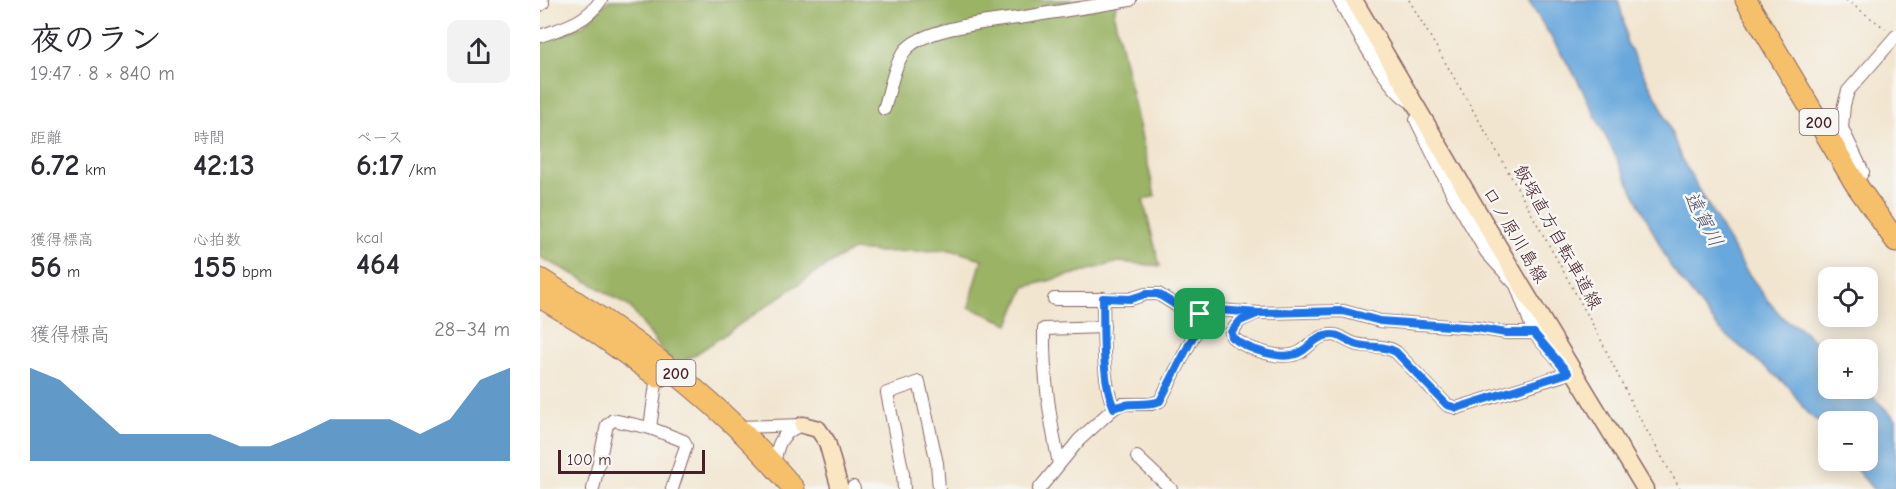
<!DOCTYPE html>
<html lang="ja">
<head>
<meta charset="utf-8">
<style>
	:root { --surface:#fff; --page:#f2f2f3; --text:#2b2b33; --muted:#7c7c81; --accent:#1f6fb2 }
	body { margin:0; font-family:"Comic Neue","Klee One",sans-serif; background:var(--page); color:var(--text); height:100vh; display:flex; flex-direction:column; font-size:22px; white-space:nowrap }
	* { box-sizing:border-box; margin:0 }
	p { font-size:20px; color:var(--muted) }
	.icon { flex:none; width:33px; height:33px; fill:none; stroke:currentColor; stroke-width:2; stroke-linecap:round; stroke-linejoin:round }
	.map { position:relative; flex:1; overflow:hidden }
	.sheet { display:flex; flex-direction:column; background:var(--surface); width:540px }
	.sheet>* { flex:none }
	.fabs { position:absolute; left:1278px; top:267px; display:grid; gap:12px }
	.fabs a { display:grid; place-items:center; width:60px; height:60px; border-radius:12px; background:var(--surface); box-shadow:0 3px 15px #0003; font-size:30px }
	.scale { position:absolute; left:18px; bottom:15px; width:147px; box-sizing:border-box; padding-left:6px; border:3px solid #4a1f2b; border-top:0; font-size:16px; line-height:21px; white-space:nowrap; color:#4a1f2b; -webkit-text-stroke:4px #f6f6f2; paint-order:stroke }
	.pin { position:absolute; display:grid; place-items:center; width:51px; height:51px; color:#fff; margin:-26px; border-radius:12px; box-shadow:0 3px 9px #0006 }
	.round { display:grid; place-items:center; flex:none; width:63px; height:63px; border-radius:12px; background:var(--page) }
	.overview { display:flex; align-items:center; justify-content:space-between; height:102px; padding:0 30px }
	h1 { font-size:33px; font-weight:600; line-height:45px }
	.metrics { display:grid; grid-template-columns:repeat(3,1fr); gap:9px; height:102px; padding:6px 30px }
	.metrics div { display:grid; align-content:center }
	.metrics b { font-size:30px; font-weight:600 }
	.metrics small { font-size:16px; font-weight:400 }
	.metrics p { font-size:16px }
	.chart { height:168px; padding:12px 30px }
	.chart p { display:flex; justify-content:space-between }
	.chart svg { width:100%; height:108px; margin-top:6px; fill:var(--accent); opacity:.7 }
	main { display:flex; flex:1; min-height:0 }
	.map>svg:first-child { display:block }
</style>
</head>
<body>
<main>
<section class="sheet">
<div class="overview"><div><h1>夜のラン</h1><p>19:47 · 8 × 840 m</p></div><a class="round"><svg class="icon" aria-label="share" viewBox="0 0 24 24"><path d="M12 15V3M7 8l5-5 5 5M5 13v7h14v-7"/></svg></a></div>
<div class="metrics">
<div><p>距離</p><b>6.72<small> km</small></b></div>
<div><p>時間</p><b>42:13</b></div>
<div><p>ペース</p><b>6:17<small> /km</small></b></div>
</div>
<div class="metrics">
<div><p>獲得標高</p><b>56<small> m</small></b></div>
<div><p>心拍数</p><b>155<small> bpm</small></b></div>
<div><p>kcal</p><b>464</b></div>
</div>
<div class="chart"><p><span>獲得標高</span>28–34 m</p>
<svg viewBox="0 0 160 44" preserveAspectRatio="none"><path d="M0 44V6L10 11L20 22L30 33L40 33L50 33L60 33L70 38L80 38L90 33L100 27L110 27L120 27L130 33L140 27L150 11L160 6V44z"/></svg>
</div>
</section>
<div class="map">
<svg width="1356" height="489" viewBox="0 0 1356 489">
	<rect width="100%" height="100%" fill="#f6f6f2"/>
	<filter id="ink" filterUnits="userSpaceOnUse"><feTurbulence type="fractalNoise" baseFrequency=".0167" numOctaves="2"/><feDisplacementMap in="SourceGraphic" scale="12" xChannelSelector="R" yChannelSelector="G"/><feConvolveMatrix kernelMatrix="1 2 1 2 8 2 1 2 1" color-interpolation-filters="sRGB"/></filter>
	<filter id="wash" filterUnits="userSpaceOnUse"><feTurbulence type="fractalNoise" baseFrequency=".008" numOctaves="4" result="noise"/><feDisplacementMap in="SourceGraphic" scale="24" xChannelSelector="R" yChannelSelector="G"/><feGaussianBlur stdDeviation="1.35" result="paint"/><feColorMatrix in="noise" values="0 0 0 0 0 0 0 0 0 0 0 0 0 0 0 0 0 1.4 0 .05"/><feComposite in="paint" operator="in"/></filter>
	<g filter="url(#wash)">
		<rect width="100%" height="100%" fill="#f2e5cf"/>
		<!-- forest -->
		<polygon fill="#9ab365" stroke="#726948" stroke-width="1.5" points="69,0 577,0 574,15 615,196 603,200 620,266 579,262 485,287 469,324 429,307 442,259 411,250 341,252 312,250 281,269 153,356 141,362 128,358 90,307 49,282 0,257 0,43 43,26"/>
		<!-- water -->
		<path fill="#69a8dc" stroke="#5a6484" stroke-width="1.5" d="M988 0H1078C1082 13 1086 27 1086 41L1122 108 1141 158 1205 269 1228 301 1244 319 1264 331 1288 355V388L1324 389 1356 419V489H1333L1309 461 1328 460V422H1288V429L1267 413 1249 387 1179 329 1131 267 1036 77Z"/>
	</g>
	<g filter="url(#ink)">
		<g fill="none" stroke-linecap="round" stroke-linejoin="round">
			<!-- street casing -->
			<g stroke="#856464" stroke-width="14">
				<g id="street">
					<path d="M799 0C813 24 848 92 871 102"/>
					<polyline points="0,5 3,3"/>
					<path d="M0 36C25 27 45 23 61 0"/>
					<path d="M344 109C350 91 353 68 364 52 381 27 457 21 485 17 520 11 556 6 590 0"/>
					<polyline points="876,120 913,195 946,252 976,285 994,333"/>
					<polyline points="1315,183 1323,172 1302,128 1304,105 1308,91 1356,36"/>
					<path d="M563 298C564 328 561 381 574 408"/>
					<polyline points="514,299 590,299 606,294 618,294 639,307 660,314"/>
					<path d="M717 313 700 321 691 332 692 337C706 349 745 363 762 351 770 346 775 338 785 336 800 332 802 340 815 344 829 348 843 344 856 352L907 405 917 408 1033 372"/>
					<polyline points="197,427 263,425"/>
					<polyline points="110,428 144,441 146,446 132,489"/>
					<polyline points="597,457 631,489"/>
					<path d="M519 464C510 419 503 376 504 329L564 327"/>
					<path d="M234 465C237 446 240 434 259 426"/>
					<polyline points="313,487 314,489"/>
					<polyline points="53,489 67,425 73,420 110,428 117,376"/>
					<polyline points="364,489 363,474 347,393 379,382 397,463 399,489"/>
					<polyline points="499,489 539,440 574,408 582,404 611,404 620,401 657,329 661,310 664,309 719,313 803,311 840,321 937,328 967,333 994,333 1026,370"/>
				</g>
			</g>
			<!-- secondary casing -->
			<g stroke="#856464" stroke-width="19">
				<g id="secondary">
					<polyline points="814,0 980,283 1105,489"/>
					<polyline points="263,425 278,429 287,442 300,489"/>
				</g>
			</g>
			<!-- highway casing -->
			<g stroke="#856464" stroke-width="23">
				<g id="highway">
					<polyline points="1206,0 1315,183 1356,241"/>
					<path d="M0 279C94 336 183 403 254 489"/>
					<polyline points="0,297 43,323 118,377"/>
				</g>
			</g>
			<!-- path -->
			<g stroke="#856464" stroke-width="1.5" stroke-dasharray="1.5 4.5" stroke-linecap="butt">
				<polyline points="869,0 959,155 1058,334 1094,408 1140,489"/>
				<polyline points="1306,0 1346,29"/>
			</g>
			<!-- street -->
			<use href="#street" stroke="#fff" stroke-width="12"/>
			<!-- secondary -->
			<use href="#secondary" stroke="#fbe6c4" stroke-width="16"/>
			<!-- highway -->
			<use href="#highway" stroke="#f6c06b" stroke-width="21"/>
		</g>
	</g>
	<g fill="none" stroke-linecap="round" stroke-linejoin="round" filter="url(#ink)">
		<!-- route casing -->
		<g stroke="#fff" stroke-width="12">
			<path id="route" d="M660 314 657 329 620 401C605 407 588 401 574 408 561 380 564 329 563 298L590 299 606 294H618L639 307 660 314 661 310 664 309 719 313 803 311 840 321 937 328 966 333H994L1028 373 917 408 907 405 856 352C843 344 829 349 815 344 802 340 800 332 785 336 775 338 770 346 762 351 745 363 706 349 692 337L691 332 700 321 719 313 664 309 661 310 660 314"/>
		</g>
		<!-- route -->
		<use href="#route" stroke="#1a73e8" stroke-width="8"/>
	</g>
	<g text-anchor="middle" stroke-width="5" stroke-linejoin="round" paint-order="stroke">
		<!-- shield labels -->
		<g fill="#f6f6f2" stroke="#7e6067" stroke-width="1.5">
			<rect x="1259.5" y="109" width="39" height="26" rx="4.5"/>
			<rect x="116.5" y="360" width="39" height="26" rx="4.5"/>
		</g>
		<g font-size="16" font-weight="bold" fill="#4a1f2b">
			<text x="1279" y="128">200</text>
			<text x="136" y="379">200</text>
		</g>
		<!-- street labels -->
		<g font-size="18" fill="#4a1f2b" stroke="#f6f6f2">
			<text transform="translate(975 235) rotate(59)" y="6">口ノ原川島線</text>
			<text transform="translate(1018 237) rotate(61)" y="6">飯塚直方自転車道線</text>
		</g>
		<!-- water labels -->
		<g font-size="20" font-style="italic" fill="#565672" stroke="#f6f6f2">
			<text transform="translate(1164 219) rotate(62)" y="7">遠賀川</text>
		</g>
	</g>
</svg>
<div class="fabs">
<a><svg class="icon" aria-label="locate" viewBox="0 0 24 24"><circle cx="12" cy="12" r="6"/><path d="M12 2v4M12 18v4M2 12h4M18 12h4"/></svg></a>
<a>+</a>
<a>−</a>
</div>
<div class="scale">100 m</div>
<div class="pin" style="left:660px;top:314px;background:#1e9e55"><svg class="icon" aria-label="arrive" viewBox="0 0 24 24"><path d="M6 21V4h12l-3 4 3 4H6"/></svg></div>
</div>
</main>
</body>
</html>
